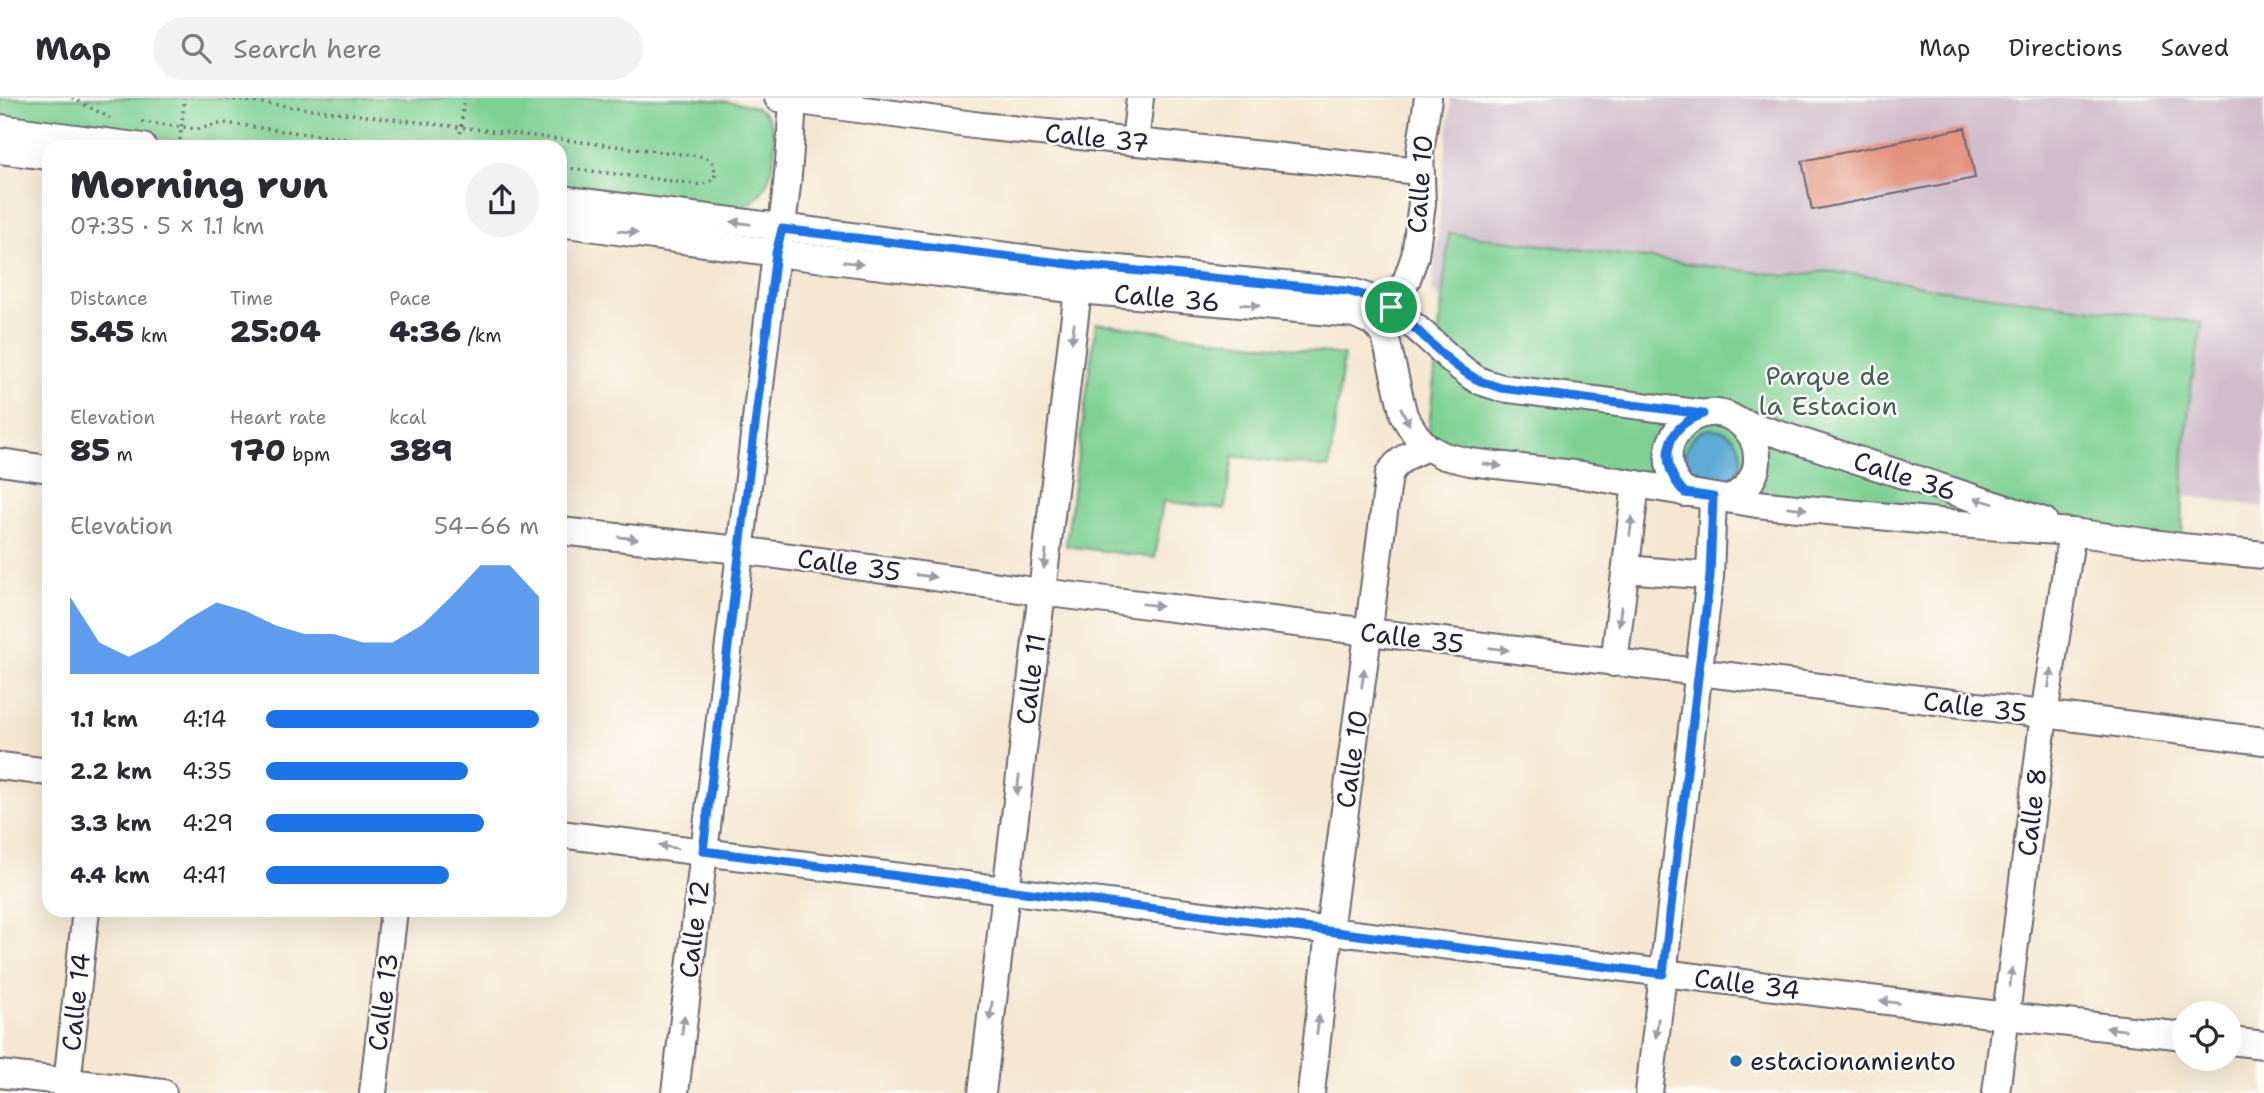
<!DOCTYPE html>
<html lang="en">
<head>
<meta charset="utf-8">
<style>
	:root { --surface:#fff; --page:#f2f2f3; --text:#2b2b33; --muted:#7c7c81; --line:#e1e1e2; --accent:#1a73e8 }
	body { margin:0; font-family:"Shantell Sans",sans-serif; background:var(--page); color:var(--text); height:100vh; display:flex; flex-direction:column; font-size:26px; white-space:nowrap }
	* { box-sizing:border-box; margin:0 }
	p { font-size:23px; color:var(--muted) }
	.icon { flex:none; width:38px; height:38px; fill:none; stroke:currentColor; stroke-width:2; stroke-linecap:round; stroke-linejoin:round }
	.map { position:relative; flex:1; overflow:hidden }
	.sheet { position:absolute; left:42px; top:42px; width:525px; height:777px; display:flex; flex-direction:column; background:var(--surface); border-radius:21px; box-shadow:0 7px 28px #0002 }
	.sheet>* { flex:none }
	.tools { position:absolute; left:2172px; top:903px; display:grid; gap:14px }
	.tools a { display:grid; place-items:center; width:70px; height:70px; border-radius:50%; background:var(--surface); box-shadow:0 7px 28px #0002; font-size:35px }
	.pin { position:absolute; display:grid; place-items:center; width:60px; height:60px; color:#fff; margin:-30px; border:4px solid #fff; border-radius:50%; box-shadow:0 2px 7px #0007 }
	.round { display:grid; place-items:center; flex:none; width:74px; height:74px; border-radius:37px; background:var(--page) }
	.headline { display:flex; align-items:center; justify-content:space-between; height:119px; padding:0 28px }
	h1 { font-size:38px; font-weight:800; line-height:52px }
	.stats { display:grid; grid-template-columns:repeat(3,1fr); gap:10px; height:119px; padding:7px 28px }
	.stats div { display:grid; align-content:center }
	.stats b { font-size:30px; font-weight:800 }
	.stats small { font-size:19px; font-weight:400 }
	.stats p { font-size:19px }
	.chart { height:196px; padding:14px 28px }
	.chart p { display:flex; justify-content:space-between }
	.chart svg { width:100%; height:126px; margin-top:7px; fill:var(--accent); opacity:.7 }
	ul { padding:0 28px; list-style:none; font-size:23px }
	li { display:grid; grid-template-columns:112px 84px 1fr; align-items:center; height:52px }
	li i { height:18px; border-radius:9px; background:var(--accent) }
	header { display:flex; align-items:center; gap:42px; box-sizing:border-box; height:98px; padding:0 35px; background:var(--surface); border-bottom:2px solid var(--line) }
	header strong { font-size:33px }
	nav { display:flex; gap:38px; margin-inline-start:auto; font-size:24px }
	.search { width:490px; height:63px; background:var(--page); display:flex; align-items:center; gap:18px; box-sizing:border-box; padding:0 24px; border-radius:38px; color:var(--muted); font-size:26px }
	.map>svg:first-child { display:block }
</style>
</head>
<body>
<header>
<strong>Map</strong>
<div class="search"><svg class="icon" aria-label="search" viewBox="0 0 24 24"><circle cx="10" cy="10" r="6"/><path d="M15 15l6 6"/></svg>Search here</div>
<nav><a>Map</a><a>Directions</a><a>Saved</a></nav>
</header>
<div class="map">
<svg width="2264" height="995" viewBox="0 0 2264 995">
	<rect width="100%" height="100%" fill="#fdfcf7"/>
	<filter id="ink" filterUnits="userSpaceOnUse"><feTurbulence type="fractalNoise" baseFrequency=".0143" numOctaves="2"/><feDisplacementMap in="SourceGraphic" scale="14" xChannelSelector="R" yChannelSelector="G"/><feConvolveMatrix kernelMatrix="1 2 1 2 8 2 1 2 1" color-interpolation-filters="sRGB"/></filter>
	<filter id="wash" filterUnits="userSpaceOnUse"><feTurbulence type="fractalNoise" baseFrequency=".00686" numOctaves="4" result="noise"/><feDisplacementMap in="SourceGraphic" scale="28" xChannelSelector="R" yChannelSelector="G"/><feGaussianBlur stdDeviation="1.57" result="paint"/><feColorMatrix in="noise" values="0 0 0 0 0 0 0 0 0 0 0 0 0 0 0 0 0 1.4 0 .05"/><feComposite in="paint" operator="in"/></filter>
	<g filter="url(#wash)">
		<rect width="100%" height="100%" fill="#f5e7d0"/>
		<!-- industrial -->
		<polygon fill="#d1bdca" points="1451,0 2264,0 2264,409 2076,382 1487,243 1432,193"/>
		<!-- green -->
		<g fill="#7ed193" stroke="#507a67" stroke-width="2">
			<path d="M0 0H689C706 2 750 2 763 14 784 33 774 88 753 103 742 112 730 111 716 111L560 91V49H228L0 20Z"/>
			<polygon points="1449,135 1787,178 1826,173 1876,179 1930,190 2202,225 2191,289 2184,356 2182,449 1959,426 1427,349"/>
			<polygon points="1096,225 1344,257 1329,370 1233,358 1225,411 1163,403 1155,460 1066,448"/>
		</g>
		<!-- water -->
		<circle fill="#5daad6" stroke="#406688" stroke-width="2" cx="1713" cy="359" r="28"/>
		<g id="blocks">
			<!-- building -->
			<polygon fill="#e3927e" points="1965,30 1975,80 1812,112 1802,63"/>
		</g>
	</g>
	<g filter="url(#ink)">
		<use href="#blocks" fill-opacity="0" stroke="#6c676f" stroke-width="2"/>
		<g fill="none" stroke-linecap="round" stroke-linejoin="round">
			<!-- minor casing -->
			<g stroke="#6c676f" stroke-width="30">
				<g id="minor">
					<polyline points="778,0 981,28 1419,73"/>
					<polyline points="0,30 143,49"/>
					<polyline points="1135,44 1140,0"/>
					<polyline points="0,52 49,58"/>
					<path d="M560 101 1078 167 1348 193C1387 202 1414 227 1442 253 1453 263 1463 273 1476 281 1483 285 1493 287 1501 290L1704 316"/>
					<polyline points="560,125 776,155 1078,192 1355,216 1373,224 1385,237 1404,318 1416,337 1427,349 1444,358 1470,364 1582,377 1757,406 1959,426 2072,434 2182,449 2264,457"/>
					<polyline points="1391,209 1407,181 1415,158 1422,105 1420,54 1428,0"/>
					<polyline points="1738,323 2044,423"/>
					<polyline points="0,364 49,371"/>
					<path d="M1685 395C1639 348 1700 290 1741 326 1751 334 1757 345 1757 359 1758 379 1746 392 1729 401"/>
					<polyline points="560,433 740,452 1041,494 2264,643"/>
					<polyline points="1626,471 1710,478"/>
					<polyline points="1614,565 1636,386"/>
					<polyline points="0,668 49,674"/>
					<polyline points="560,736 2006,918 2184,938"/>
					<polyline points="2230,943 2264,947"/>
					<polyline points="0,976 163,995"/>
					<polyline points="66,995 86,812"/>
					<polyline points="373,995 394,812"/>
					<path d="M675 995 776 155C788 104 790 52 793 0"/>
					<polyline points="982,995 1078,192 1078,176"/>
					<path d="M1311 995 1329 834 1389 376C1398 361 1411 356 1427 349"/>
					<polyline points="1649,995 1710,478 1713,399"/>
					<polyline points="1996,995 2044,617 2072,434"/>
				</g>
			</g>
			<!-- path -->
			<g stroke="#6c676f" stroke-width="3.5" stroke-dasharray="2 5" stroke-linecap="butt">
				<polyline points="72,0 110,20"/>
				<polyline points="220,0 706,59 712,64 716,75 713,82 702,87 560,69"/>
				<polyline points="142,24 197,31 224,25 407,49"/>
				<polyline points="179,49 185,0"/>
				<polyline points="459,49 464,0"/>
			</g>
			<!-- minor -->
			<use href="#minor" stroke="#fff" stroke-width="26"/>
		</g>
		<!-- one-way arrows -->
		<defs><path id="oneway-solid" d="M-6-.8H1V-3.2L6.5 0L1 3.2V.8H-6Z" transform="scale(1.75)"/></defs>
		<g fill="#9c9ca7">
			<use href="#oneway-solid" transform="translate(741 125) rotate(-172)"/>
			<use href="#oneway-solid" transform="translate(628 134) rotate(8)"/>
			<use href="#oneway-solid" transform="translate(853 165) rotate(7)"/>
			<use href="#oneway-solid" transform="translate(1250 207) rotate(5)"/>
			<use href="#oneway-solid" transform="translate(1073 235) rotate(97)"/>
			<use href="#oneway-solid" transform="translate(1405 318) rotate(64)"/>
			<use href="#oneway-solid" transform="translate(1492 367) rotate(7)"/>
			<use href="#oneway-solid" transform="translate(1984 403) rotate(-164)"/>
			<use href="#oneway-solid" transform="translate(1797 410) rotate(6)"/>
			<use href="#oneway-solid" transform="translate(1631 428) rotate(-83)"/>
			<use href="#oneway-solid" transform="translate(628 440) rotate(6)"/>
			<use href="#oneway-solid" transform="translate(1045 461) rotate(97)"/>
			<use href="#oneway-solid" transform="translate(926 478) rotate(8)"/>
			<use href="#oneway-solid" transform="translate(1152 507) rotate(7)"/>
			<use href="#oneway-solid" transform="translate(1620 518) rotate(97)"/>
			<use href="#oneway-solid" transform="translate(1499 551) rotate(7)"/>
			<use href="#oneway-solid" transform="translate(1363 580) rotate(-82)"/>
			<use href="#oneway-solid" transform="translate(2050 580) rotate(-81)"/>
			<use href="#oneway-solid" transform="translate(1018 687) rotate(97)"/>
			<use href="#oneway-solid" transform="translate(668 749) rotate(-173)"/>
			<use href="#oneway-solid" transform="translate(2011 879) rotate(-83)"/>
			<use href="#oneway-solid" transform="translate(1890 904) rotate(-173)"/>
			<use href="#oneway-solid" transform="translate(991 913) rotate(97)"/>
			<use href="#oneway-solid" transform="translate(683 927) rotate(-83)"/>
			<use href="#oneway-solid" transform="translate(1318 927) rotate(-83)"/>
			<use href="#oneway-solid" transform="translate(1657 930) rotate(97)"/>
			<use href="#oneway-solid" transform="translate(2116 931) rotate(-174)"/>
		</g>
	</g>
	<g fill="none" stroke-linecap="round" stroke-linejoin="round" filter="url(#ink)">
		<!-- route casing -->
		<g stroke="#fff" stroke-width="14">
			<path id="route" d="M782 131 1077 167 1348 193C1411 207 1426 253 1476 281 1484 285 1493 287 1501 290L1703 316C1664 329 1657 366 1685 395L1713 399 1710 478 1663 876 703 753 776 155Z"/>
		</g>
		<!-- route -->
		<use href="#route" stroke="#1a73e8" stroke-width="9"/>
	</g>
	<!-- markers -->
	<circle fill="#1f6fb2" stroke="#fdfcf7" stroke-width="2.5" cx="1736" cy="963" r="7"/>
	<g text-anchor="middle" stroke-width="5" stroke-linejoin="round" paint-order="stroke">
		<!-- street labels -->
		<g font-size="26" fill="#22223b" stroke="#fdfcf7">
			<text transform="translate(1097 40) rotate(6)" y="9">Calle 37</text>
			<text transform="translate(1420 86) rotate(-86)" y="9">Calle 10</text>
			<text transform="translate(1167 200) rotate(5)" y="9">Calle 36</text>
			<text transform="translate(1905 378) rotate(18)" y="9">Calle 36</text>
			<text transform="translate(849 467) rotate(8)" y="9">Calle 35</text>
			<text transform="translate(1412 540) rotate(7)" y="9">Calle 35</text>
			<text transform="translate(1031 581) rotate(-83)" y="9">Calle 11</text>
			<text transform="translate(1975 609) rotate(7)" y="9">Calle 35</text>
			<text transform="translate(1352 661) rotate(-82)" y="9">Calle 10</text>
			<text transform="translate(2032 714) rotate(-83)" y="9">Calle 8</text>
			<text transform="translate(694 831) rotate(-83)" y="9">Calle 12</text>
			<text transform="translate(1747 886) rotate(7)" y="9">Calle 34</text>
			<text transform="translate(76 904) rotate(-84)" y="9">Calle 14</text>
			<text transform="translate(383 904) rotate(-83)" y="9">Calle 13</text>
		</g>
		<!-- park labels -->
		<g font-size="26" fill="#425f5a" stroke="#fdfcf7">
			<text x="1828" y="287">Parque de<tspan x="1828" dy="30">la Estacion</tspan></text>
		</g>
		<!-- poi labels -->
		<g font-size="26" fill="#22223b" stroke="#fdfcf7" text-anchor="start">
			<text x="1750" y="972">estacionamiento</text>
		</g>
	</g>
</svg>
<div class="tools">
<a><svg class="icon" aria-label="locate" viewBox="0 0 24 24"><circle cx="12" cy="12" r="6"/><path d="M12 2v4M12 18v4M2 12h4M18 12h4"/></svg></a>
</div>
<div class="pin" style="left:1391px;top:209px;background:#1e9e55"><svg class="icon" aria-label="arrive" viewBox="0 0 24 24"><path d="M6 21V4h12l-3 4 3 4H6"/></svg></div>
<section class="sheet">
<div class="headline"><div><h1>Morning run</h1><p>07:35 · 5 × 1.1 km</p></div><a class="round"><svg class="icon" aria-label="share" viewBox="0 0 24 24"><path d="M12 15V3M7 8l5-5 5 5M5 13v7h14v-7"/></svg></a></div>
<div class="stats">
<div><p>Distance</p><b>5.45<small> km</small></b></div>
<div><p>Time</p><b>25:04</b></div>
<div><p>Pace</p><b>4:36<small> /km</small></b></div>
</div>
<div class="stats">
<div><p>Elevation</p><b>85<small> m</small></b></div>
<div><p>Heart rate</p><b>170<small> bpm</small></b></div>
<div><p>kcal</p><b>389</b></div>
</div>
<div class="chart"><p><span>Elevation</span>54–66 m</p>
<svg viewBox="0 0 160 44" preserveAspectRatio="none"><path d="M0 44V17L10 33L20 38L30 33L40 25L50 19L60 22L70 27L80 30L90 30L100 33L110 33L120 27L130 17L140 6L150 6L160 17V44z"/></svg>
</div>
<ul>
<li><b>1.1 km</b>4:14<i style="width:100%"></i></li>
<li><b>2.2 km</b>4:35<i style="width:74%"></i></li>
<li><b>3.3 km</b>4:29<i style="width:80%"></i></li>
<li><b>4.4 km</b>4:41<i style="width:67%"></i></li>
</ul>
</section>
</div>
</body>
</html>
